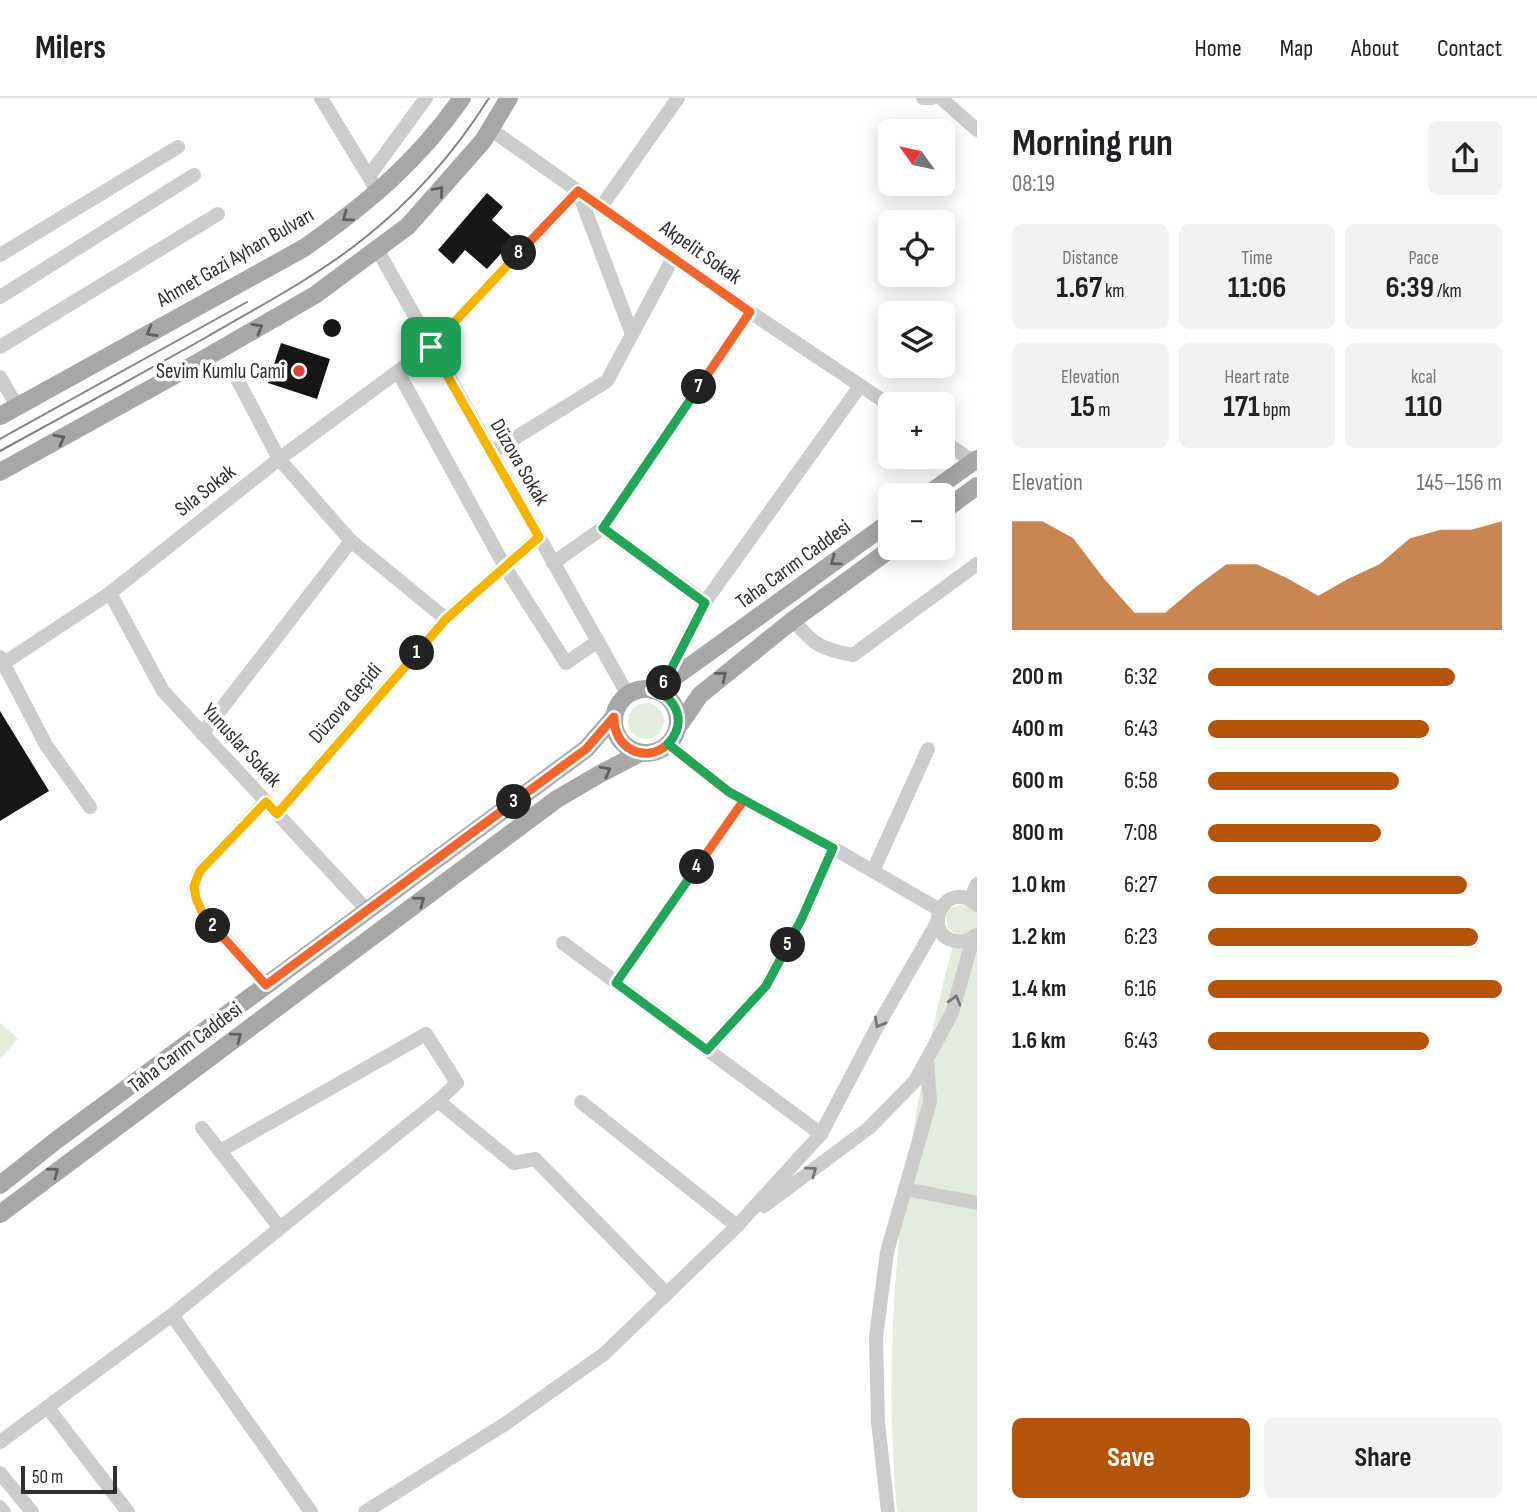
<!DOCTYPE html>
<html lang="en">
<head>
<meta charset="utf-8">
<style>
	:root { --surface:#fff; --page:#f2f2f2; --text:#202124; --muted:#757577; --line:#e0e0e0; --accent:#b45309 }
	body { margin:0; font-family:"Sofia Sans Condensed",sans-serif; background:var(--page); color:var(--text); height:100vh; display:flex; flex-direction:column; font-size:26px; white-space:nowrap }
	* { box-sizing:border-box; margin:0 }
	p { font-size:23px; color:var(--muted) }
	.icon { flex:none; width:38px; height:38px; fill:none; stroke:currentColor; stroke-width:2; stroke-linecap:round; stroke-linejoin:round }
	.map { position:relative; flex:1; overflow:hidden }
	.details { display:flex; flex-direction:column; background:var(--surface); width:560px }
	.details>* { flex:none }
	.needle { width:46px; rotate:303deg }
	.buttons { position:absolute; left:878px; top:21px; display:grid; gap:14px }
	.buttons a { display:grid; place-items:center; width:77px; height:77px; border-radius:10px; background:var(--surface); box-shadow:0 4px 18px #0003; font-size:35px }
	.scale { position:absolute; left:21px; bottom:18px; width:96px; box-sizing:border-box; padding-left:7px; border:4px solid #2f2f2f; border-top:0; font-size:19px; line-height:24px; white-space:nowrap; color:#2f2f2f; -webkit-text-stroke:5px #fff; paint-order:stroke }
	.pin { position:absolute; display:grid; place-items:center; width:60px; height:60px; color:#fff; margin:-30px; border-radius:14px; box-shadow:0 4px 10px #0006 }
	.km { position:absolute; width:35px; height:35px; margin:-18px; border-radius:50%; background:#222; color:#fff; font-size:19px; line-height:35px; text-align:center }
	.round { display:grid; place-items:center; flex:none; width:74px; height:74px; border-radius:10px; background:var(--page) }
	.headline { display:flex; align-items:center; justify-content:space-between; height:119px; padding:0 35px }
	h1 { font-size:38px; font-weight:700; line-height:52px }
	.figures { display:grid; grid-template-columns:repeat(3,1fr); gap:10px; height:119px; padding:7px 35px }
	.figures div { display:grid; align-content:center; border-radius:10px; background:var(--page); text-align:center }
	.figures b { font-size:30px; font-weight:700 }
	.figures small { font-size:19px; font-weight:400 }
	.figures p { font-size:19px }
	.chart { height:196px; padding:14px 35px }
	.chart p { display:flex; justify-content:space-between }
	.chart svg { width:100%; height:126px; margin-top:7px; fill:var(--accent); opacity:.7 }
	.cta { display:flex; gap:14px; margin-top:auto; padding:14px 35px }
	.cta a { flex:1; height:80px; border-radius:10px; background:var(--accent); color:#fff; font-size:28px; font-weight:700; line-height:80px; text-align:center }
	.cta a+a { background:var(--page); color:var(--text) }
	ul { padding:0 35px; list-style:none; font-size:23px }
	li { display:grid; grid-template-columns:112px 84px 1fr; align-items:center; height:52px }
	li i { height:18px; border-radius:9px; background:var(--accent) }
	header { display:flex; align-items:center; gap:42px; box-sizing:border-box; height:98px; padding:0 35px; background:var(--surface); border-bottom:2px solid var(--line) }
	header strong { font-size:33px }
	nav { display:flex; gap:38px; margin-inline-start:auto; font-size:24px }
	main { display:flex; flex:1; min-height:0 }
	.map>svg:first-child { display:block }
</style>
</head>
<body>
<header>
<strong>Milers</strong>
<nav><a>Home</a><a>Map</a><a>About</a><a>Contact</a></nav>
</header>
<main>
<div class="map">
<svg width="977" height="1414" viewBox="0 0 977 1414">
	<rect width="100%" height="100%" fill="#fff"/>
	<!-- green -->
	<g fill="#e3ecdd">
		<circle cx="646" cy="623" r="18"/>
		<path d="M977 783V1414H897C879 1223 906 1020 956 836L948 830 946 819C949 808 956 806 966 808Z"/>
		<polygon points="0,925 18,941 0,961"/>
	</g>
	<!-- building -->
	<g fill="#161616">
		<polygon points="487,95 503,109 492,122 514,141 487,171 465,152 453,166 438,152"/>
		<circle cx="332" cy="230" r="9"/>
		<polygon points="281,245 330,261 317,301 268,285"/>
		<polygon points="0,613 49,693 0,723"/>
	</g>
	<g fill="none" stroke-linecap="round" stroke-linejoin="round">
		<!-- minor -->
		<g stroke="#ccc" stroke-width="14">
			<polyline points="321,0 378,94"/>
			<polyline points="923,0 932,0"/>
			<polyline points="941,0 977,32"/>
			<polyline points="490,31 750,214 891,308"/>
			<polyline points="369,78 426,0"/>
			<polyline points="601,109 678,0"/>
			<polyline points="377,151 628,597"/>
			<polyline points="0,157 178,49"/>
			<polyline points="0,199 194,77"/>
			<polyline points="0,249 218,116"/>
			<polyline points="233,273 279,361 351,443 446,521"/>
			<polyline points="398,274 505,469 566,565 598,543"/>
			<polyline points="0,279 17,308"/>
			<polyline points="943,343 974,364"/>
			<polyline points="491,355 607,283 673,160"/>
			<polyline points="603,430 705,504"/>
			<polyline points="553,465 603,430 750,214"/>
			<polyline points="110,495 163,593 367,812"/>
			<path d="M793 522C814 547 821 551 853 557L977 466"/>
			<polyline points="0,559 46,647 90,709"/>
			<polyline points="4,565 110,495 279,361 431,249 578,93 632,236"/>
			<polyline points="664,585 705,504 860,288"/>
			<polyline points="202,636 351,443"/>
			<polyline points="668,646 729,694 833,750 940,812"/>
			<polyline points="266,703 200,773 194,788 196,800 202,814 266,887"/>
			<polyline points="277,716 446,521 539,439"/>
			<polyline points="873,773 928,651"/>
			<polyline points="970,801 977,786"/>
			<path d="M976 837C970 842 963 845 955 843 919 835 946 778 977 807"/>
			<polyline points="563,845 821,1036"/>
			<polyline points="616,885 744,702"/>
			<polyline points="707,952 766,888 802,820 833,750"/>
			<polyline points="438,1003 514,1065 535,1061 667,1196"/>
			<polyline points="581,1004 737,1128"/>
			<polyline points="202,1030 280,1130"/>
			<polyline points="905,1091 977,1105"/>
			<polyline points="764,1108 869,1030 915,983 952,915 973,840"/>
			<polyline points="172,1217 311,1414"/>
			<polyline points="48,1310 128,1414"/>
			<polyline points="0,1344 172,1217 438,1003 457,985 426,936 220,1053"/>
			<polyline points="0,1375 32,1414"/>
			<polyline points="0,1409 4,1414"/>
			<polyline points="365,1414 505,1326 604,1256 737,1128 821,1036 876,931 938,823"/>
			<polyline points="888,1414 878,1324 876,1239 887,1154 930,1004 927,962"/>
		</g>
		<!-- major -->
		<g stroke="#a7a7a7" stroke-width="18">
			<path d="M0 318 304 150C368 105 417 64 462 0"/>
			<polyline points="0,374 195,266 315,197 408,128 483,43 509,0"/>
			<polyline points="927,397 977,361"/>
			<polyline points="943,413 977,388"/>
			<circle cx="646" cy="623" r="32"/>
			<polyline points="652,592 672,581 891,423"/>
			<polyline points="678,629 700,597 793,522 892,450"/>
			<polyline points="0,1087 58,1041 586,651 614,619"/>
			<polyline points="0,1116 557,701 598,677 640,655"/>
		</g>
		<!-- tram -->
		<g stroke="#848484" stroke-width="2">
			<polyline points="0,341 247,204"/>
			<path d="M0 353C68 316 137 278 205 240 258 209 314 180 362 142 413 102 455 54 489 0"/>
		</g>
	</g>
	<!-- one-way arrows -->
	<defs><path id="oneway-chevron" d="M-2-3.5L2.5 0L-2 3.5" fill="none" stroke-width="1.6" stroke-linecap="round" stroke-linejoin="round" transform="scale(1.75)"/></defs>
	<g stroke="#5f5f5f">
		<use href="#oneway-chevron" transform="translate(439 93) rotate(-49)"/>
		<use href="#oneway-chevron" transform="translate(347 119) rotate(143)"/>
		<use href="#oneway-chevron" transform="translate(258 230) rotate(-30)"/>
		<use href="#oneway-chevron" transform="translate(151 234) rotate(151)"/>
		<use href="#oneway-chevron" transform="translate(60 341) rotate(-29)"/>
		<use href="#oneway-chevron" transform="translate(835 463) rotate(144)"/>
		<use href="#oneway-chevron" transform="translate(722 578) rotate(-39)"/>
		<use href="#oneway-chevron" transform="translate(606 673) rotate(-28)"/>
		<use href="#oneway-chevron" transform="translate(420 803) rotate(-37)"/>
		<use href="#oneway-chevron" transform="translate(237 939) rotate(-37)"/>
		<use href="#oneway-chevron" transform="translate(54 1074) rotate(-37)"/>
	</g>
	<g stroke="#767676">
		<use href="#oneway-chevron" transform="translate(955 902) rotate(-75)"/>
		<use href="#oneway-chevron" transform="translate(879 925) rotate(119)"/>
		<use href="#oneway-chevron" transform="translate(812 1073) rotate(-36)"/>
	</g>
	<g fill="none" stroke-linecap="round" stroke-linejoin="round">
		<!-- split-1 casing -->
		<g stroke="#fff" stroke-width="14">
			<polyline id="split-1" points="417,555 446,521 539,439 431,249"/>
		</g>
		<!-- split-2 casing -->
		<g stroke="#fff" stroke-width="14">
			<polyline id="split-2" points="213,828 202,814 196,800 194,788 200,773 266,704 277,716 417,555"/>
		</g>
		<!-- split-3 casing -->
		<g stroke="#fff" stroke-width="14">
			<polyline id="split-3" points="213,828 266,887 514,704"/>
		</g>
		<!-- split-4 casing -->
		<g stroke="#fff" stroke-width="14">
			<path id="split-4" d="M514 704 586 651 614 619C613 650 645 667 668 646L729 694 744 702 697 769"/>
		</g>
		<!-- split-5 casing -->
		<g stroke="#fff" stroke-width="14">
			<polyline id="split-5" points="697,769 616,885 707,952 766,888 788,847"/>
		</g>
		<!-- split-6 casing -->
		<g stroke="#fff" stroke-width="14">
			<path id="split-6" d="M664 585 652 592C678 600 687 625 668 646L729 694 833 750 802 820 788 847"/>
		</g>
		<!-- split-7 casing -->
		<g stroke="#fff" stroke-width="14">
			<polyline id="split-7" points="664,585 705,505 603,430 699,289"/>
		</g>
		<!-- split-8 casing -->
		<g stroke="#fff" stroke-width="14">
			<polyline id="split-8" points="519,155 578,93 750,214 699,289"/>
		</g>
		<!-- split-9 casing -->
		<g stroke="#fff" stroke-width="14">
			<polyline id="split-9" points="431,249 519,155"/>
		</g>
		<!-- split-1 -->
		<use href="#split-1" stroke="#f5b400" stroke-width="9"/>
		<!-- split-2 -->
		<use href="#split-2" stroke="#f5b400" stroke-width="9"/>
		<!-- split-3 -->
		<use href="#split-3" stroke="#f0652b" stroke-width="9"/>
		<!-- split-4 -->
		<use href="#split-4" stroke="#f0652b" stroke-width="9"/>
		<!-- split-5 -->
		<use href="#split-5" stroke="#22a559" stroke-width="9"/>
		<!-- split-6 -->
		<use href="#split-6" stroke="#22a559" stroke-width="9"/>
		<!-- split-7 -->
		<use href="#split-7" stroke="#22a559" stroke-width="9"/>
		<!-- split-8 -->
		<use href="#split-8" stroke="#f0652b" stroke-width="9"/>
		<!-- split-9 -->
		<use href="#split-9" stroke="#f5b400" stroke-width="9"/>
	</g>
	<!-- markers -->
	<circle fill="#e34034" stroke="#fff" stroke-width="2.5" cx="299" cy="273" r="7"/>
	<g text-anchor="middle" stroke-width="7" stroke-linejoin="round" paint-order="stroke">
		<!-- street labels -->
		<g font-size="21" fill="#2f2f2f" stroke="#fff">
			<text transform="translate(701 154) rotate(35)" y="7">Akpelit Sokak</text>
			<text transform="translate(235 159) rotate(-30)" y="7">Ahmet Gazi Ayhan Bulvarı</text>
			<text transform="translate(520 364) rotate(60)" y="7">Düzova Sokak</text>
			<text transform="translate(205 392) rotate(-38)" y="7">Sıla Sokak</text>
			<text transform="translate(793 466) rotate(-36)" y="7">Taha Carım Caddesi</text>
			<text transform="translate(345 605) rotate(-49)" y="7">Düzova Geçidi</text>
			<text transform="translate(242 647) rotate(47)" y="7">Yunuslar Sokak</text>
			<text transform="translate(185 949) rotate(-37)" y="7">Taha Carım Caddesi</text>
		</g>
		<!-- poi labels -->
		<g font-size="21" fill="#2f2f2f" stroke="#fff" text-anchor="end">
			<text x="285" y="280">Sevim Kumlu Cami</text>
		</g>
	</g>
</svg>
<div class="buttons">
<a><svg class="needle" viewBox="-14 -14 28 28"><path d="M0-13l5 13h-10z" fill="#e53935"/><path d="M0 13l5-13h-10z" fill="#757577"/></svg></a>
<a><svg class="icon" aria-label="locate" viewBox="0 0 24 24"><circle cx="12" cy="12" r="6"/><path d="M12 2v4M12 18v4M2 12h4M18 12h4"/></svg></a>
<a><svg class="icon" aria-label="layers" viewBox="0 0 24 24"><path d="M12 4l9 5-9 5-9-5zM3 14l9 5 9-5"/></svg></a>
<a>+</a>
<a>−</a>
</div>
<div class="scale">50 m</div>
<div class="pin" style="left:431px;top:249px;background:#1e9e55"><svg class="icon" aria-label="arrive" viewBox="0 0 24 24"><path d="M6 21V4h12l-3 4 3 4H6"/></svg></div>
<b class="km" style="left:417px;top:555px">1</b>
<b class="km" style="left:213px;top:828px">2</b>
<b class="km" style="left:514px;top:704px">3</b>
<b class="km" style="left:697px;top:769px">4</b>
<b class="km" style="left:788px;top:847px">5</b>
<b class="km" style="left:664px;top:585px">6</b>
<b class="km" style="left:699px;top:289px">7</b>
<b class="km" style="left:519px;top:155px">8</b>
</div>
<section class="details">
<div class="headline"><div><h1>Morning run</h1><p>08:19</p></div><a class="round"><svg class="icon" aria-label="share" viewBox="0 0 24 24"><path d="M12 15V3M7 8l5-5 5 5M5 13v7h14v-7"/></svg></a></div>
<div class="figures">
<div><p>Distance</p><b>1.67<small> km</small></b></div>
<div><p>Time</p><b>11:06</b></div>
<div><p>Pace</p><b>6:39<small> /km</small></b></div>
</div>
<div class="figures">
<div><p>Elevation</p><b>15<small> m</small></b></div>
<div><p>Heart rate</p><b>171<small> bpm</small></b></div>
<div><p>kcal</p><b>110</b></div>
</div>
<div class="chart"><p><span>Elevation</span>145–156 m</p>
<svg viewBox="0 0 160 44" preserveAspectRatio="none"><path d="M0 44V6L10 6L20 12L30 26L40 38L50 38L60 29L70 21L80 21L90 26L100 32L110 26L120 21L130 12L140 9L150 9L160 6V44z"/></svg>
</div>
<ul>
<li><b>200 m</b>6:32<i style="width:84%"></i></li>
<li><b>400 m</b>6:43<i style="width:75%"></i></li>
<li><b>600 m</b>6:58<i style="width:65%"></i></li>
<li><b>800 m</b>7:08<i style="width:59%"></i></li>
<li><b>1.0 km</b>6:27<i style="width:88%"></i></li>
<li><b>1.2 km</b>6:23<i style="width:92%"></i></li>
<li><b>1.4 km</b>6:16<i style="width:100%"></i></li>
<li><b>1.6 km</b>6:43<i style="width:75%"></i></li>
</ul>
<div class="cta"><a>Save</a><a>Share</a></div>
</section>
</main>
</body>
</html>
